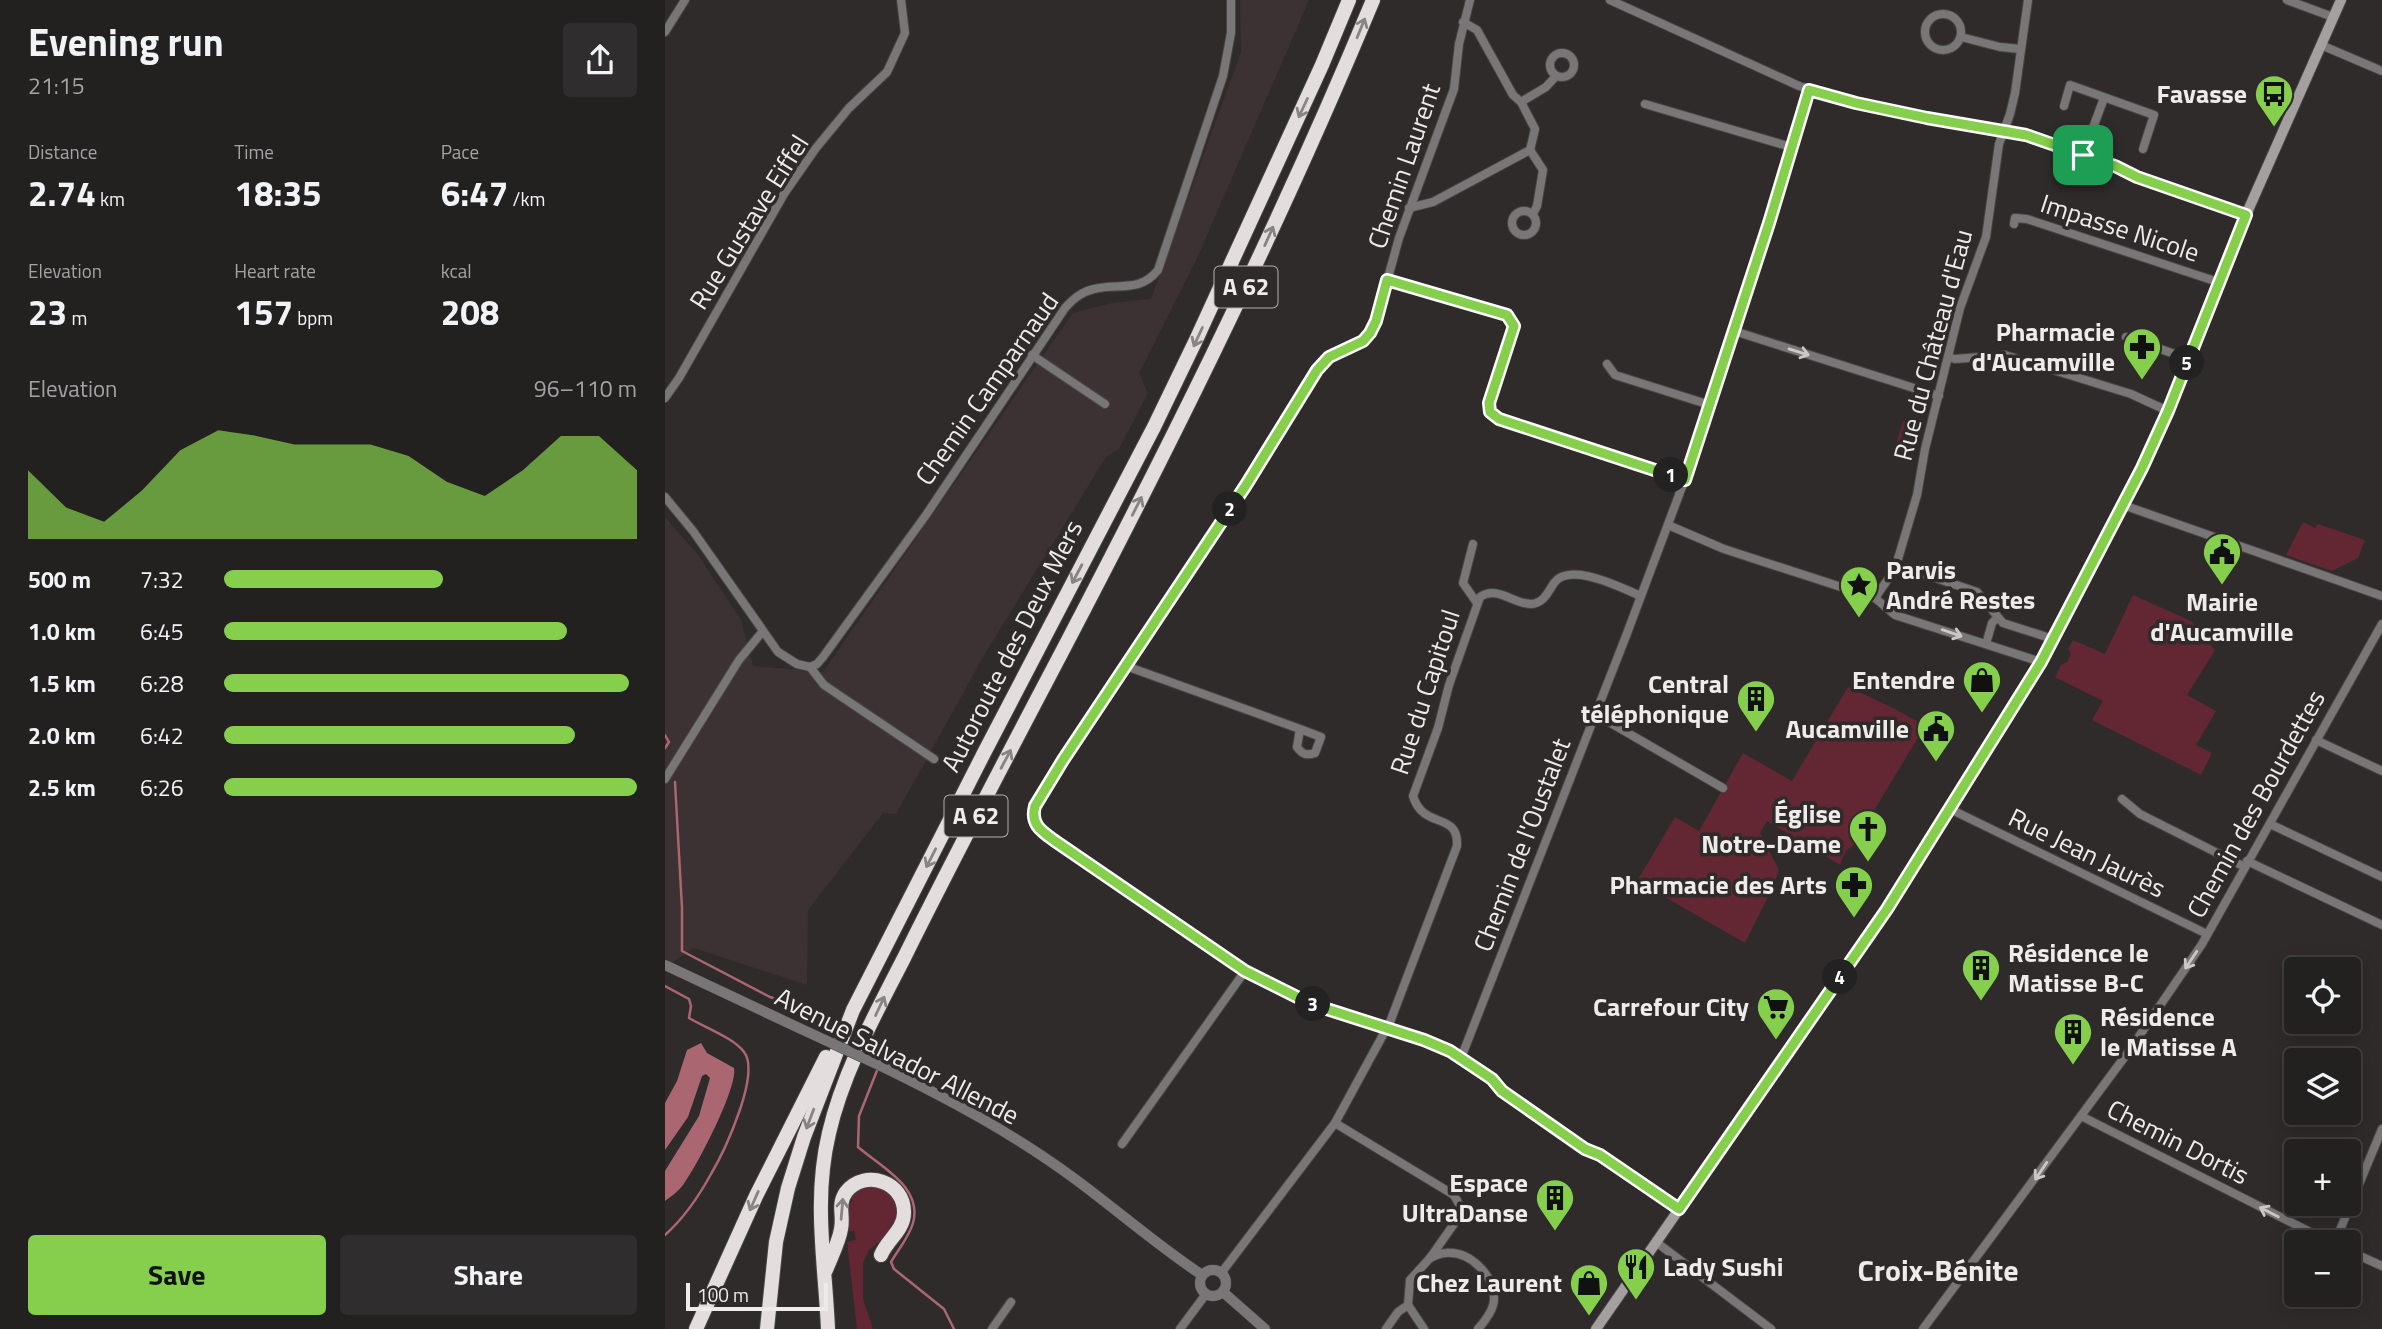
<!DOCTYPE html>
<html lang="en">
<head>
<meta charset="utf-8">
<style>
	:root { --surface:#232020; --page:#2f2d2d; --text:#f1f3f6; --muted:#a3a3a5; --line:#403e3e; --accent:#85cf4c }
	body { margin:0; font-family:"Titillium Web",sans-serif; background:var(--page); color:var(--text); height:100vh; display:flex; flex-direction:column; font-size:26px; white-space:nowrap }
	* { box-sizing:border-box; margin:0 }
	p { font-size:23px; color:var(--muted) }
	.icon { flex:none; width:38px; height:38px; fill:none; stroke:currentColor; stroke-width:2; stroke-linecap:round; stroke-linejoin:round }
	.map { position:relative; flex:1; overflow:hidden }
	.sheet { display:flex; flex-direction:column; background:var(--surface); width:665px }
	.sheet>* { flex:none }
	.tools { position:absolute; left:1619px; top:957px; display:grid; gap:14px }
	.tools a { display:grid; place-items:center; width:77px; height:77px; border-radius:7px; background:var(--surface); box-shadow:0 4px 18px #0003,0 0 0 2px var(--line); font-size:35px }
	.scale { position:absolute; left:21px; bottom:18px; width:142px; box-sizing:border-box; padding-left:7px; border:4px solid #eeebeb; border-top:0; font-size:19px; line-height:24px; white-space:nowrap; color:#eeebeb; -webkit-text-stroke:5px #2f2b2b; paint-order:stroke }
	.pin { position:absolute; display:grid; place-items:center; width:60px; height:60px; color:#fff; margin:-30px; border-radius:14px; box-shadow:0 4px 10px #0006 }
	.km { position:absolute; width:35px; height:35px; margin:-18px; border-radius:50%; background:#222; color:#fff; font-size:19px; line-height:35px; text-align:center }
	.round { display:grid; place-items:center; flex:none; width:74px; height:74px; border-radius:7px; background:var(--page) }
	.head { display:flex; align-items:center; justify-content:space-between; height:119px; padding:0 28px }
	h1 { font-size:38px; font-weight:700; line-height:52px }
	.figures { display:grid; grid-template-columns:repeat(3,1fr); gap:10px; height:119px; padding:7px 28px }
	.figures div { display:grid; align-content:center }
	.figures b { font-size:35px; font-weight:700 }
	.figures small { font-size:19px; font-weight:400 }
	.figures p { font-size:19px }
	.chart { height:196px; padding:14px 28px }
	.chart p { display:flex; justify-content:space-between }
	.chart svg { width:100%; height:126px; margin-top:7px; fill:var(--accent); opacity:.7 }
	.action { display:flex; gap:14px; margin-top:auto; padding:14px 28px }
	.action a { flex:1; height:80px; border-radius:7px; background:var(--accent); color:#111; font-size:28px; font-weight:700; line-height:80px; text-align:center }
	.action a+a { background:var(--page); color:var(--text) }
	ul { padding:0 28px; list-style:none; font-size:23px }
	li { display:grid; grid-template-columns:112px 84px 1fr; align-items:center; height:52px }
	li i { height:18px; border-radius:9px; background:var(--accent) }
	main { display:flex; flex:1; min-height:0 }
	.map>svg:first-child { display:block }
</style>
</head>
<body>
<main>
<section class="sheet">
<div class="head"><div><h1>Evening run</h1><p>21:15</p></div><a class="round"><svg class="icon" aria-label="share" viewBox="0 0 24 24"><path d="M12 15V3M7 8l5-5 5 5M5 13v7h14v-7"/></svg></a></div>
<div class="figures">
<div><p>Distance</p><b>2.74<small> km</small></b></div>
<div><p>Time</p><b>18:35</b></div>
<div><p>Pace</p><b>6:47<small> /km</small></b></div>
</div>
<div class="figures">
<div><p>Elevation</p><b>23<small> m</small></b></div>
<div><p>Heart rate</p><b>157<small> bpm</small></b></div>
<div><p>kcal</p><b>208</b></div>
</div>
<div class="chart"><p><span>Elevation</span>96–110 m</p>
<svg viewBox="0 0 160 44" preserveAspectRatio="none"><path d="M0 44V20L10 33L20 38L30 27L40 13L50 6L60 8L70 11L80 11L90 11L100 15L110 24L120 29L130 20L140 8L150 8L160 20V44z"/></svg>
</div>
<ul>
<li><b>500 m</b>7:32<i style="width:53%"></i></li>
<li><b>1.0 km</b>6:45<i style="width:83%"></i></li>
<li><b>1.5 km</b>6:28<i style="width:98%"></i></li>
<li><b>2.0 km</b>6:42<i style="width:85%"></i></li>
<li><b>2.5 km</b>6:26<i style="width:100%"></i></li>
</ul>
<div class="action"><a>Save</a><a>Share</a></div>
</section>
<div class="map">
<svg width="1717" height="1329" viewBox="0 0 1717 1329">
	<rect width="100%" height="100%" fill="#2f2b2b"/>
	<!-- built -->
	<polygon fill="#3d3233" points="575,0 644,0 533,256 474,373 483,393 454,449 441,457 318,657 231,814 218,813 143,910 142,985 29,948 6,963 0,960 0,517 33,555 76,620 88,666 158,672 408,313 447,303 486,299 576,52"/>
	<!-- green -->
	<g fill="#622732">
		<polygon points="1238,421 1256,427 1245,460 1228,455"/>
		<polygon points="1638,522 1650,528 1653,524 1700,540 1693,558 1667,571 1621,555"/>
		<polygon points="1468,595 1526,621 1550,650 1522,695 1551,711 1531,745 1547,753 1536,775 1427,720 1438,701 1390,677 1396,665 1402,662 1406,654 1403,649 1408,640 1440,654"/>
		<polygon points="1183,687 1230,709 1260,726 1187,847 1181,850 1175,865 1102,821 1095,833 1114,870 1108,887 1080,943 972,881 1010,817 1034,831 1078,753 1127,781"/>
		<polygon points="208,1184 230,1195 234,1219 220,1237 204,1250 198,1263 198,1299 208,1329 192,1329 182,1242 191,1240 189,1231 181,1231 181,1202 186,1203 188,1200 184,1197 189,1191"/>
	</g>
	<!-- water -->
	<path fill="#ab6771" d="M36 1043 42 1053 69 1068C73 1087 33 1164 20 1182 15 1190 7 1196 0 1201V1171L34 1116 45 1078 41 1074 37 1076 23 1117 0 1150V1103L12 1081 22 1050Z"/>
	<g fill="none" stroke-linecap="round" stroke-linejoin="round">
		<!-- stream -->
		<g stroke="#ab6771" stroke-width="2.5">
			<polyline points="0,735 4,742 0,748"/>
			<polyline points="10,782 17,908 17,951 105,997 161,1017"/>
			<path d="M0 986 24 999 26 1006 24 1018C39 1027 69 1038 79 1052 96 1074 59 1152 46 1174 34 1196 19 1218 0 1235"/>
			<polyline points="215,1062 221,1047"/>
			<path d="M213 1068 194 1116 193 1147C216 1167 258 1187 248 1223 244 1237 233 1250 226 1262L229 1269 279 1309 289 1329"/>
		</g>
		<!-- minor casing -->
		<g stroke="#4a4646" stroke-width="10">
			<g id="minor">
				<path d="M805 0 794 44 789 89 734 238 711 321C700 343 694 341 673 351 665 356 659 363 652 370L581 485 398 760C390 773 364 806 369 821 372 830 383 836 389 841L580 971 646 1004 759 1040 785 1051 827 1079 837 1091 920 1149 935 1155 1014 1209"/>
				<polyline points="945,0 1134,86 1191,103 1361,135 1450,166 1472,177 1581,215"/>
				<polyline points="1622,0 1668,17"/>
				<circle cx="1278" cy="32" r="18"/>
				<polyline points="0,32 20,0"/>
				<polyline points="1296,37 1335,47 1355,49"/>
				<polyline points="1656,45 1717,71"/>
				<circle cx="897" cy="65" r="12"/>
				<polyline points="856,102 881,87 891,76"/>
				<polyline points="980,104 1126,147"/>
				<polyline points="1399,106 1405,85 1489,115 1478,149"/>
				<polyline points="865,150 878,170 872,206 868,214"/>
				<polyline points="1418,155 1439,98"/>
				<polyline points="744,208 768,202 865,150 870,129 856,102 848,95 812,30 798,22"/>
				<circle cx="859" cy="223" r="12"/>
				<polyline points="1349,224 1350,218 1362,219 1553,282"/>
				<polyline points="722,280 842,315 849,326 824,403 825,412 834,419 1020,479"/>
				<polyline points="1069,331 1274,396"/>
				<polyline points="1461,337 1524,359"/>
				<polyline points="367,355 440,404"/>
				<polyline points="1283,357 1290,359 1340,355 1466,394 1503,411"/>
				<polyline points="942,364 950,375 1045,405"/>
				<polyline points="0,398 14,378 119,194 151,148 184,108 222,72 240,33 236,0"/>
				<polyline points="0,497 28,531 113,652 132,664 145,667 159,685 269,759"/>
				<polyline points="1458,505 1717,596"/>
				<polyline points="1003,525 1059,549 1210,598"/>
				<polyline points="808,544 798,583 812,603"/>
				<polyline points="1230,569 1252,495 1260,449 1295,308 1321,237 1334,144 1345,114 1350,93 1363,0"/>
				<polyline points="1321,644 1327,623 1332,618"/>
				<polyline points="1376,662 1230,615 1210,598 1230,569 1241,568 1312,592 1338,623 1388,639"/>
				<path d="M461 666 635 729 656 737 650 753C641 756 637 754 632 747L635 729"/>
				<path d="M145 667 152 664 158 657 261 515 400 308C408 299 416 292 429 289 453 283 475 293 493 270L558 76 566 33V0"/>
				<polyline points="930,714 1058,788"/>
				<polyline points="1651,740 1717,771"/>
				<polyline points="0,779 74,660 98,631"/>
				<polyline points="1457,799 1475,814 1580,867"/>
				<polyline points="1285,809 1542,934"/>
				<polyline points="1605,824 1717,877"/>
				<polyline points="1582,861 1717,925"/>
				<polyline points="796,1058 961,636 1020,479 1094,253 1144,90"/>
				<polyline points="1416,1116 1665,1242"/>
				<polyline points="670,1123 789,1195 795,1206 791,1221 765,1258 745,1280 743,1305 733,1312 721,1329"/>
				<polyline points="457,1144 580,971"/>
				<polyline points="991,1242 1106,1329"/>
				<polyline points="1670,1242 1717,1129"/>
				<polyline points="1684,1251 1717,1266"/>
				<path d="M765 1258C770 1256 775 1253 781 1253 805 1251 830 1276 829 1299 829 1310 820 1321 813 1329"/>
				<path d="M557 1272 670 1123 725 1022 792 846C794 811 758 830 748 796L773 728 784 685 815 597C832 585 848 604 866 604 879 603 883 592 889 583 905 561 956 588 976 596"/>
				<polyline points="743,1305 759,1329"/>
				<polyline points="327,1329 346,1302"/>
				<polyline points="515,1329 541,1294"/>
				<polyline points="1258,1329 1464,1051 1537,944 1717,624"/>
			</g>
		</g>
		<!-- tertiary casing -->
		<g stroke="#4a4646" stroke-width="11">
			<g id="tertiary">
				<polyline points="0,965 134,1028"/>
				<path d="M216 1066C284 1099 349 1134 410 1179 452 1210 493 1246 537 1275"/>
				<circle cx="548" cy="1283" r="13"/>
				<polyline points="558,1292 600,1329"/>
			</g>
		</g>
		<!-- secondary casing -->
		<g stroke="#4a4646" stroke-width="12">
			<polyline id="secondary" points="931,1329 1222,909 1376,662 1477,468 1503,411 1581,215 1676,0"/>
		</g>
		<!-- motorway casing -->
		<g stroke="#4a4646" stroke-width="16">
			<g id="motorway">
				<path d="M161 1270C166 1257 174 1242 176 1229 179 1215 172 1205 181 1192 200 1168 240 1182 239 1213 239 1230 222 1240 216 1255"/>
				<polyline points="31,1329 91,1196 161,1057"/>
				<polyline points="102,1329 111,1242 123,1188 139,1137 188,1010 319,753 489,427 531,340 657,65 684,0"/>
				<path d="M163 1329C160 1261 148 1200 164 1133 178 1072 211 1013 239 958 281 873 325 789 369 705 491 474 608 241 708 0"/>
			</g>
		</g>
		<!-- minor -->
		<use href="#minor" stroke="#787676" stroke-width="8"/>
		<!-- tertiary -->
		<use href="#tertiary" stroke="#787676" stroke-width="10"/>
		<!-- secondary -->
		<use href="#secondary" stroke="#a4a0a0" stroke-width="10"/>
		<!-- motorway -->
		<use href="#motorway" stroke="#e3ddde" stroke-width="14"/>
		<!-- tertiary-bridge casing -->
		<g stroke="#4a4646" stroke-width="11" stroke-linecap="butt">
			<polyline id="tertiary-bridge" points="134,1028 216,1066"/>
		</g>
		<!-- tertiary-bridge -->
		<use href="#tertiary-bridge" stroke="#787676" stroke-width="10"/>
	</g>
	<!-- one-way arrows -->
	<defs><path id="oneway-shaft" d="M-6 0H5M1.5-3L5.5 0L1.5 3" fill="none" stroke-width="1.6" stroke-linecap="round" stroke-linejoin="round" transform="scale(1.75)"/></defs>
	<g stroke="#898484">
		<use href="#oneway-shaft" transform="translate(696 28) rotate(-68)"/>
		<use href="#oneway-shaft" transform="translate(638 108) rotate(115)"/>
		<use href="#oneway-shaft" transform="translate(604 236) rotate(-66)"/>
		<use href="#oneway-shaft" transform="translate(533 337) rotate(115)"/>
		<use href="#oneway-shaft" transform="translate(472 506) rotate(-63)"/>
		<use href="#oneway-shaft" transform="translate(412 574) rotate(118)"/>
		<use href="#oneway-shaft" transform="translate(341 759) rotate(-62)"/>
		<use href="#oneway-shaft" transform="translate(266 858) rotate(117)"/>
		<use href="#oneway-shaft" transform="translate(215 1006) rotate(-65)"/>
		<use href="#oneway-shaft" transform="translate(145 1119) rotate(111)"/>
		<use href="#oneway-shaft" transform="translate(89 1201) rotate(114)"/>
		<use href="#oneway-shaft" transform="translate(177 1209) rotate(-85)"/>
	</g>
	<g stroke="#cbc8c8">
		<use href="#oneway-shaft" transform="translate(1134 352) rotate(17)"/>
		<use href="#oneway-shaft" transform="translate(1287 633) rotate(19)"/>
		<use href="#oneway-shaft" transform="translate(1526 960) rotate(124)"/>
		<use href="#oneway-shaft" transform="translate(1376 1171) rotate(124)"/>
		<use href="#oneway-shaft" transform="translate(1604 1212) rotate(-153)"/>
	</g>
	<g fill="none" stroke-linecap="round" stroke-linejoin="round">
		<!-- route casing -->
		<g stroke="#fff" stroke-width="14">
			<path id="route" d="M1144 90 1191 103 1262 118 1361 135 1450 166 1472 177 1581 215 1503 411 1477 468 1376 662 1222 909 1014 1209 935 1155 920 1149 837 1091 827 1079 785 1051 759 1040 646 1004 580 971 390 841C376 831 365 824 370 806L398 760 581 485 652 370 664 357 698 341 705 333 711 321 722 280 842 315 849 326 824 403 825 412 834 419 1020 480 1104 223Z"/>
		</g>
		<!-- route -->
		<use href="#route" stroke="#85cf4c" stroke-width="9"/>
	</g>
	<!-- icons -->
	<defs>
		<g id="bus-pin" transform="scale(2.0125)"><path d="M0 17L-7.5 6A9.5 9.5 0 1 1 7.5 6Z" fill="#85cf4c" stroke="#2f2b2b"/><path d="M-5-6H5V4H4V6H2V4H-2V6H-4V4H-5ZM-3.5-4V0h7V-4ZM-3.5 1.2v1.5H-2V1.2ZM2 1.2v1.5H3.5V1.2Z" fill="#111"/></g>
		<g id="pharmacy-pin" transform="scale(2.0125)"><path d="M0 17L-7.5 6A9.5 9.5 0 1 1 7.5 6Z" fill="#85cf4c" stroke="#2f2b2b"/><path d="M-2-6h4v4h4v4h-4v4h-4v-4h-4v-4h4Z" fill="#111"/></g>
		<g id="civic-pin" transform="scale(2.0125)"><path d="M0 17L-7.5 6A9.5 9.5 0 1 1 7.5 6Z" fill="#85cf4c" stroke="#2f2b2b"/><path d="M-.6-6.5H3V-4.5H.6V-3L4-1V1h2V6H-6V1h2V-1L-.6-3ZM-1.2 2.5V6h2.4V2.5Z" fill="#111"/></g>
		<g id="sight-pin" transform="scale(2.0125)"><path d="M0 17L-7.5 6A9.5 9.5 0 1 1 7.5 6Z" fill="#85cf4c" stroke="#2f2b2b"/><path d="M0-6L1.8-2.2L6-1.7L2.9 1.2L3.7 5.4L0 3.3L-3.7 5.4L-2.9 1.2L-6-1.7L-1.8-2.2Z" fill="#111"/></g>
		<g id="shop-pin" transform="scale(2.0125)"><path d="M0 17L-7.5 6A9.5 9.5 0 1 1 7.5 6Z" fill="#85cf4c" stroke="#2f2b2b"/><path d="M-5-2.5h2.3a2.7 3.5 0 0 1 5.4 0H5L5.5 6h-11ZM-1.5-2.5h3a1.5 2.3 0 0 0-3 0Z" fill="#111"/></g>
		<g id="building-pin" transform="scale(2.0125)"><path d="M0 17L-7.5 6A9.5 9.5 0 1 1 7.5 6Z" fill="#85cf4c" stroke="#2f2b2b"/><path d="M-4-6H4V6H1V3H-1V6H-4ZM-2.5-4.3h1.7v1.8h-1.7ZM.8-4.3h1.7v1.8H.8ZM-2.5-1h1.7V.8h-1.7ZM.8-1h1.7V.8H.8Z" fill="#111"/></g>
		<g id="church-pin" transform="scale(2.0125)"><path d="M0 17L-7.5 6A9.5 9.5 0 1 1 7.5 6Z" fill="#85cf4c" stroke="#2f2b2b"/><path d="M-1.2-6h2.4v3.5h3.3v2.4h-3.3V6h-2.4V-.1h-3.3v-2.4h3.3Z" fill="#111"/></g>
		<g id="supermarket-pin" transform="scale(2.0125)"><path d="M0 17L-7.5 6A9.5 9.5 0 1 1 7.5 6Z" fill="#85cf4c" stroke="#2f2b2b"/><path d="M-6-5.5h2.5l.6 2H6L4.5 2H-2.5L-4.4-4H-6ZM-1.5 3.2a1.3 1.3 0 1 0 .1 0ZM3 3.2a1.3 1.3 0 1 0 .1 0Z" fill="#111"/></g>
		<g id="restaurant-pin" transform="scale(2.0125)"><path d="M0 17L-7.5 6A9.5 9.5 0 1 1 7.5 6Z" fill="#85cf4c" stroke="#2f2b2b"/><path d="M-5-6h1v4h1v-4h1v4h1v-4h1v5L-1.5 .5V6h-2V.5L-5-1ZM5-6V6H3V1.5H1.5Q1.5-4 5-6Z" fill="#111"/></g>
	</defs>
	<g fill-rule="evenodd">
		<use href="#bus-pin" x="1609" y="94"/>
		<use href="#pharmacy-pin" x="1477" y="347"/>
		<use href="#civic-pin" x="1557" y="552"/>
		<use href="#sight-pin" x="1194" y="585"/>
		<use href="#shop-pin" x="1317" y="680"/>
		<use href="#building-pin" x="1091" y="699"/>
		<use href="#civic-pin" x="1271" y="729"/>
		<use href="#church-pin" x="1203" y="829"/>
		<use href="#pharmacy-pin" x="1189" y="885"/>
		<use href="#building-pin" x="1316" y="968"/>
		<use href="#supermarket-pin" x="1111" y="1007"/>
		<use href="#building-pin" x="1408" y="1032"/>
		<use href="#building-pin" x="890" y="1198"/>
		<use href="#restaurant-pin" x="971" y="1267"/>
		<use href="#shop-pin" x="924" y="1283"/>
	</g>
	<g text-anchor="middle" stroke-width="7" stroke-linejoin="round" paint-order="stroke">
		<!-- shield labels -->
		<g fill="#2f2b2b" stroke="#b5b1b1" stroke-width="2">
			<rect x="549.5" y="266.5" width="63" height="41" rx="5"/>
			<rect x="279.5" y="795.5" width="63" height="41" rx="5"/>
		</g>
		<g font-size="24" font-weight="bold" fill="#eeebeb">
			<text x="581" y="295">A 62</text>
			<text x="311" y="824">A 62</text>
		</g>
		<!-- poi labels -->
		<g font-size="26" font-weight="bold" fill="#eeebeb" stroke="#2f2b2b" text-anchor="end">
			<text x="1582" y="103">Favasse</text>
			<text x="1450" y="341">Pharmacie<tspan x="1450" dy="30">d'Aucamville</tspan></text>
			<text x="1221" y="579" text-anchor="start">Parvis<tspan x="1221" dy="30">André Restes</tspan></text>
			<text x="1557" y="611" text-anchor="middle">Mairie<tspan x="1557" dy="30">d'Aucamville</tspan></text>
			<text x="1290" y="689">Entendre</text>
			<text x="1064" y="693">Central<tspan x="1064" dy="30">téléphonique</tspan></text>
			<text x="1244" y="738">Aucamville</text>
			<text x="1176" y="823">Église<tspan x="1176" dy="30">Notre-Dame</tspan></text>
			<text x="1162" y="894">Pharmacie des Arts</text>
			<text x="1343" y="962" text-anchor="start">Résidence le<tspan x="1343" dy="30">Matisse B-C</tspan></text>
			<text x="1084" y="1016">Carrefour City</text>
			<text x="1435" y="1026" text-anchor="start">Résidence<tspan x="1435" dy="30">le Matisse A</tspan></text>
			<text x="863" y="1192">Espace<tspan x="863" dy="30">UltraDanse</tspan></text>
			<text x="998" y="1276" text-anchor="start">Lady Sushi</text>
			<text x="897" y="1292">Chez Laurent</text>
		</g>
		<!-- street labels -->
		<g font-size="26" fill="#eeebeb" stroke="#2f2b2b">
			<text transform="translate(739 166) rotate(-71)" y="9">Chemin Laurent</text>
			<text transform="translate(84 222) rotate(-58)" y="9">Rue Gustave Eiffel</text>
			<text transform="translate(1455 228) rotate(18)" y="9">Impasse Nicole</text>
			<text transform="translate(1268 345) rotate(-75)" y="9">Rue du Château d'Eau</text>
			<text transform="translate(322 389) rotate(-55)" y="9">Chemin Camparnaud</text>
			<text transform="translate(347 646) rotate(-63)" y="9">Autoroute des Deux Mers</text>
			<text transform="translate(760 692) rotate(-72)" y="9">Rue du Capitoul</text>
			<text transform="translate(1591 804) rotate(-61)" y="9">Chemin des Bourdettes</text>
			<text transform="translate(857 845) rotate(-69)" y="9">Chemin de l'Oustalet</text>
			<text transform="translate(1422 853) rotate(26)" y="9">Rue Jean Jaurès</text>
			<text transform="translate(232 1056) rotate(27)" y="9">Avenue Salvador Allende</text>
			<text transform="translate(1513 1142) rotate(27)" y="9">Chemin Dortis</text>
		</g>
		<!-- quarter labels -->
		<g font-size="30" font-weight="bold" fill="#eeebeb" stroke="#2f2b2b">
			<text x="1273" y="1281">Croix-Bénite</text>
		</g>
	</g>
</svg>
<div class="tools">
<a><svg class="icon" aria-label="locate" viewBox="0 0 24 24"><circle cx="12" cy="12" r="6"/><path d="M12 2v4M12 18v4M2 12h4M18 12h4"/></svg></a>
<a><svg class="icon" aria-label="layers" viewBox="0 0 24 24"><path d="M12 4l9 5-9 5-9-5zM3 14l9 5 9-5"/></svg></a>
<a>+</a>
<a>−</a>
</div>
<div class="scale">100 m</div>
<div class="pin" style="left:1418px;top:155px;background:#1e9e55"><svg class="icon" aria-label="arrive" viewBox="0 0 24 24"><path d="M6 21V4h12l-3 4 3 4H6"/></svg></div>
<b class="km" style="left:1006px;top:475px">1</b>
<b class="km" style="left:565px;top:509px">2</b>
<b class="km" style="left:648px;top:1004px">3</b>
<b class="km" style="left:1175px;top:977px">4</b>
<b class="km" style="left:1522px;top:363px">5</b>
</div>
</main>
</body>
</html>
